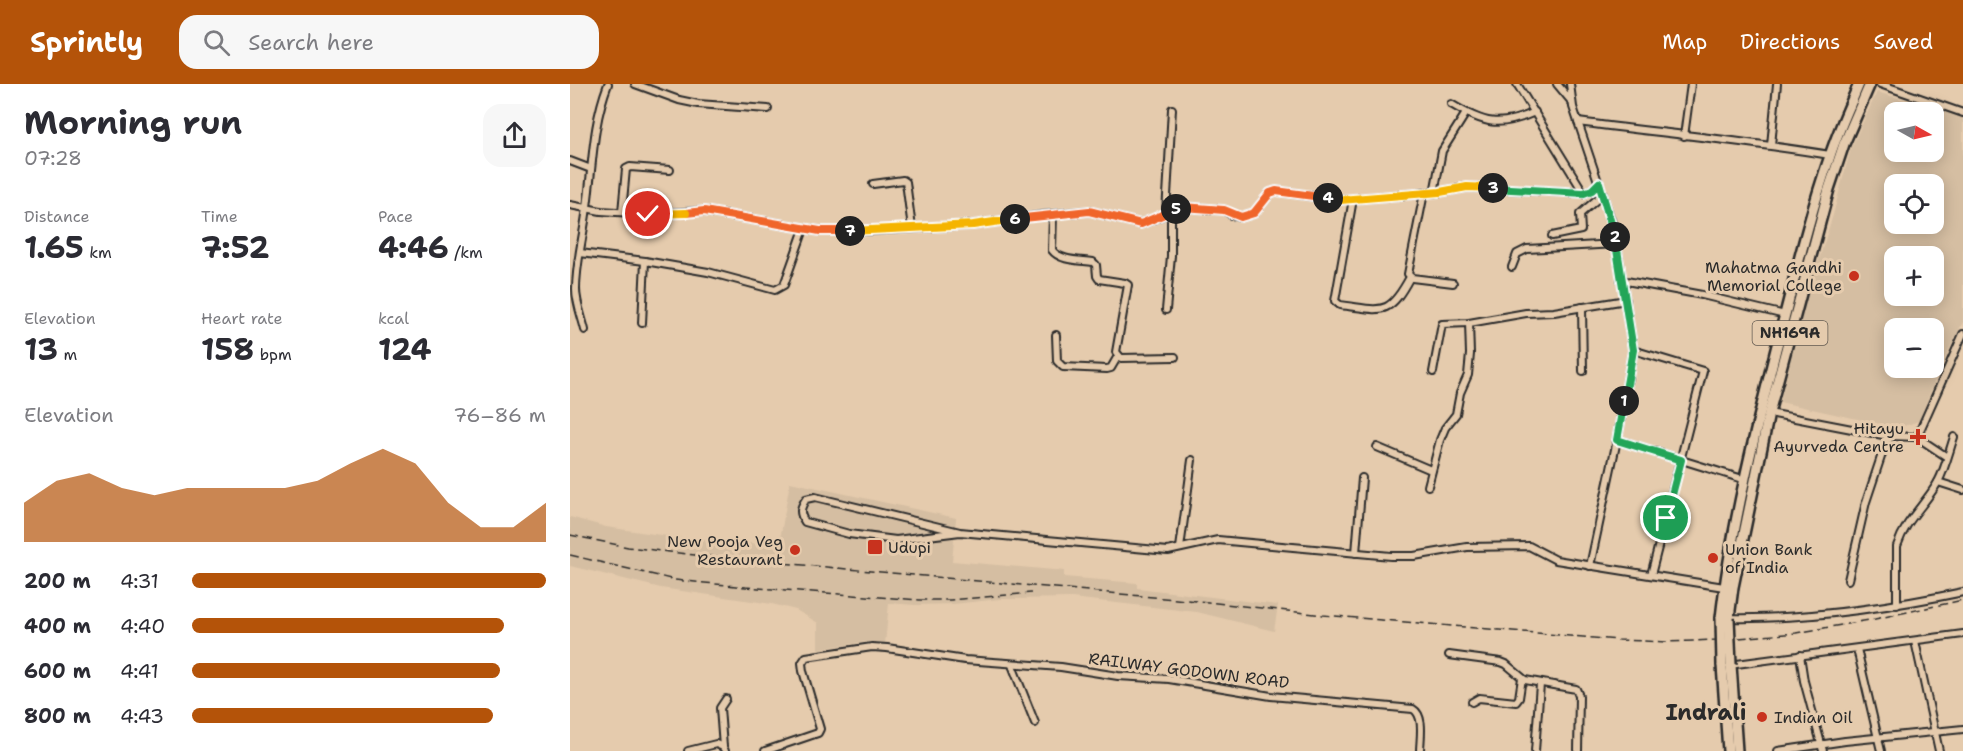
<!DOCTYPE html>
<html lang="en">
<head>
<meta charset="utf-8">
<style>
	:root { --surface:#fff; --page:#f7f7f7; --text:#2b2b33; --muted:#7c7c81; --accent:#b45309 }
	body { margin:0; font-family:"Shantell Sans",sans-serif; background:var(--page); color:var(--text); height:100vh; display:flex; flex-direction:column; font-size:22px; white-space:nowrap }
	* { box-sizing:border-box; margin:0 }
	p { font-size:20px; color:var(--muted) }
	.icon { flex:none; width:33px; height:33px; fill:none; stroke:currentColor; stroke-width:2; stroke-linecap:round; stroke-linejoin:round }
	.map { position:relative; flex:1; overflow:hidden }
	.drawer { display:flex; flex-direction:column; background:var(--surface); width:570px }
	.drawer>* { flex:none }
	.needle { width:39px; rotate:98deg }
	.controls { position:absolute; left:1314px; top:18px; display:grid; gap:12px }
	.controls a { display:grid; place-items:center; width:60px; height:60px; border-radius:12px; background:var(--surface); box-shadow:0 3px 15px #0003; font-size:30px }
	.pin { position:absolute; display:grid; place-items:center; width:51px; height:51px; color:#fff; margin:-26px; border:3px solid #fff; border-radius:50%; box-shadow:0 2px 6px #0007 }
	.km { position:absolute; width:30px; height:30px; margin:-15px; border-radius:50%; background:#222; color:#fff; font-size:16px; line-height:30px; text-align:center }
	.round { display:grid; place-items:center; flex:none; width:63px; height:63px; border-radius:18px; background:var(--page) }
	.headline { display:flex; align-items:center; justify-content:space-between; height:102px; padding:0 24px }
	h1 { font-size:33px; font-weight:700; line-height:45px }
	.stats { display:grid; grid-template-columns:repeat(3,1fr); gap:9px; height:102px; padding:6px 24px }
	.stats div { display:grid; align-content:center }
	.stats b { font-size:30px; font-weight:700 }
	.stats small { font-size:16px; font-weight:400 }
	.stats p { font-size:16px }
	.chart { height:168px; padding:12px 24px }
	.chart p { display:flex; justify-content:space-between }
	.chart svg { width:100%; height:108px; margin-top:6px; fill:var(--accent); opacity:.7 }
	ul { padding:0 24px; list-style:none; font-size:20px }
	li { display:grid; grid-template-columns:96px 72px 1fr; align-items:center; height:45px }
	li i { height:15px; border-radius:8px; background:var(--accent) }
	header { display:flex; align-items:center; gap:36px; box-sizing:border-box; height:84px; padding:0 30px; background:var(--accent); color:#fff }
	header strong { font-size:28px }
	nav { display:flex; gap:33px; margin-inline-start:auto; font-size:21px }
	.search { width:420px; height:54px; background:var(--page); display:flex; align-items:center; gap:15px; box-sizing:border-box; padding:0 21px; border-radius:18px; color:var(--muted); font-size:22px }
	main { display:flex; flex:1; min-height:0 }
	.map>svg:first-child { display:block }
</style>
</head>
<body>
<header>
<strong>Sprintly</strong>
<div class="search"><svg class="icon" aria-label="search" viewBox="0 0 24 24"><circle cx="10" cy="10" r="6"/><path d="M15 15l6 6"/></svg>Search here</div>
<nav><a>Map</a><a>Directions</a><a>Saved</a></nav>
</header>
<main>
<section class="drawer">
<div class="headline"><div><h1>Morning run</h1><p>07:28</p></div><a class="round"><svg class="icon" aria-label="share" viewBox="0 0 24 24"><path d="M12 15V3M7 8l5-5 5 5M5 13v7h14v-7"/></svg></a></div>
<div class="stats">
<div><p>Distance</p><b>1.65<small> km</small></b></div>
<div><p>Time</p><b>7:52</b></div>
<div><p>Pace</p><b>4:46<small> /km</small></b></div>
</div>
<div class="stats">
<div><p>Elevation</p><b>13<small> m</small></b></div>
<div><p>Heart rate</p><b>158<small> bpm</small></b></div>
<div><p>kcal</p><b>124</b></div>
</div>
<div class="chart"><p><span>Elevation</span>76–86 m</p>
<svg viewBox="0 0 160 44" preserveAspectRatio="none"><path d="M0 44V28L10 19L20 16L30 22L40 25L50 22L60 22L70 22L80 22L90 19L100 12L110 6L120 12L130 28L140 38L150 38L160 28V44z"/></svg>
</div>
<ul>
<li><b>200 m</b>4:31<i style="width:100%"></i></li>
<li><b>400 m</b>4:40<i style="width:88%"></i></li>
<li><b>600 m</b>4:41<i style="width:87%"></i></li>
<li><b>800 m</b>4:43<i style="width:85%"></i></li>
</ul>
</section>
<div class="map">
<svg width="1393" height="667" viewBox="0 0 1393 667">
	<rect width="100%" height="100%" fill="#e5cbad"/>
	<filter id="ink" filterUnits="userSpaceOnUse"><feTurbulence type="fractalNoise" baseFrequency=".0167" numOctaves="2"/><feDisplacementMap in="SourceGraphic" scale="12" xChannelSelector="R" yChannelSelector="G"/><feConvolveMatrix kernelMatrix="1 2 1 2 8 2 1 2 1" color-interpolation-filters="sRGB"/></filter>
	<g filter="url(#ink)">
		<!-- built -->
		<g fill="#d5bea2" fill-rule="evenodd">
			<path d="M1307 8 1393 33V238L1371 281 1349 337 1328 344 1210 318 1236 216 1263 131 1281 64ZM1324 28H1364V68H1324ZM1324 100H1364V140H1324ZM1324 172H1364V212H1324ZM1324 244H1364V284H1324Z"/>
			<polygon points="220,398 386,434 382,477 494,487 494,493 567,499 567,504 708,521 704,547 627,528 502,514 430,515 383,520 345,521 319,519 315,560 295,558 248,565 248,539 226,526 202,520 91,504 0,482 0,433 36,443 118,455 209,461"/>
		</g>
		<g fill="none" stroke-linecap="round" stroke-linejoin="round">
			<!-- minor casing -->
			<g stroke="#2b2b2b" stroke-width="10">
				<g id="minor">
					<polyline points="65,0 109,16 128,20 198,25"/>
					<polyline points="947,0 1014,109"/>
					<polyline points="987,0 1002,18"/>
					<polyline points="1000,0 1003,23 1044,145 1063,266 1047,356 1020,482"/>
					<polyline points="1310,0 1393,29"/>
					<path d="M881 20C914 40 929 44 965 28"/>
					<path d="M1008 38C1092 49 1176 57 1260 71"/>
					<polyline points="1114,52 1121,0"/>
					<polyline points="1201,61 1207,0"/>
					<polyline points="0,77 21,85"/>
					<polyline points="303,100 333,96 336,98 342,144"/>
					<polyline points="854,109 838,190 842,194 883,199"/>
					<polyline points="864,109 872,67 896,29"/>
					<path d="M783 115 765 217 770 221C812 226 818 234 840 193"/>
					<polyline points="0,121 31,127 77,130 133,127 250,147 298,147 403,141 473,131 519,127 571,140 613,123 654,126 662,131 671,133 684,129 700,109 706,107 770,116 870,108 897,103 1014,109 1022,106 1029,99"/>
					<polyline points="52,128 56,85 60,83 100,86"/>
					<polyline points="596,129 602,25"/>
					<path d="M483 130 482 166C490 177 510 176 523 178L526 181 527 192 529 195 555 199 558 201 546 268 551 274 605 273"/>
					<polyline points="982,152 1011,146 1010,130 1033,110"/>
					<polyline points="10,169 75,177 138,188 205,206 214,201 234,145"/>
					<polyline points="942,183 947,170 957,165 1046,160"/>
					<polyline points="1051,196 1132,211 1215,231"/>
					<polyline points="1012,223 1013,287"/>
					<polyline points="596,226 601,172 601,127"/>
					<polyline points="72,239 75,177"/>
					<path d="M15 246C12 233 6 219 6 205 6 178 14 150 17 123 23 79 22 42 38 0"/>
					<polyline points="486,251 487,277 493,283 537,285 541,284 548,272"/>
					<polyline points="1063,266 1133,287 1081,491"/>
					<polyline points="863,288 872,240 899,239 956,229 984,228 1056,216"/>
					<polyline points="1199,329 1318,352 1347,353 1393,250"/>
					<polyline points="1347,353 1377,373"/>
					<polyline points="1047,356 1176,396"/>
					<polyline points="807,363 861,386"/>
					<polyline points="1368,398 1393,406"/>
					<polyline points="858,402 870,356 875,344 886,330 890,309 898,291 900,270 899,239"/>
					<path d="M390 448 326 456 279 450 235 438C229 429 230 424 236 415L245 413 390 448 598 467 648 456 821 472H844L897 463 959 462 986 476 1154 503"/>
					<polyline points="610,464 622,376"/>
					<polyline points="786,469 792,394"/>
					<polyline points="1278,496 1296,418 1318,352"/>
					<path d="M1327 521V462C1336 435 1355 421 1368 398 1375 385 1379 368 1384 353"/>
					<path d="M1156 534C1235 536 1316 524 1393 508"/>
					<polyline points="1345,557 1369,667"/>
					<polyline points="1287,565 1311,667"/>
					<polyline points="879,571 931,578 936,580 955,596 1006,605 1009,612 1008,667"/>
					<polyline points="1230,571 1234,597 1253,667"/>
					<polyline points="442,581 465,639"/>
					<polyline points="1159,581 1393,550"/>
					<polyline points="902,618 909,614 946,618 949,614 952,594"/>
					<polyline points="153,663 150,624 156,615"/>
					<polyline points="118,667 146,660 153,663 155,667"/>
					<path d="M195 667 248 649 250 645 233 587 232 579 236 573 302 563 317 564 395 576 491 583 548 592 599 595 701 612 843 625C855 632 850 655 850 667"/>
					<polyline points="965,667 970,600"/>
					<polyline points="1208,667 1275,657 1393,645"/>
				</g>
			</g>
			<!-- highway casing -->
			<g stroke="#2b2b2b" stroke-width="14">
				<g id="highway">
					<path d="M1151 534C1161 445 1184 352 1206 265 1223 201 1238 135 1260 72 1268 47 1279 24 1289 0"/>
					<polyline points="1159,534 1163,503 1199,329 1259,105 1274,60 1300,0"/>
					<polyline points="1152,581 1158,667"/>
					<polyline points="1161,581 1167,667"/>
				</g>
			</g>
			<!-- minor -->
			<use href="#minor" stroke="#e5cbad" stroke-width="6"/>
			<!-- highway -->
			<use href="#highway" stroke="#e5cbad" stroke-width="9"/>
			<!-- rail -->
			<g stroke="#2b2b2b" stroke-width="1.5" stroke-dasharray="9 4.5" stroke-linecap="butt">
				<polyline points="0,451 58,463 125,471 638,518 753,531 1048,556 1098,558 1146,556 1226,549 1305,535 1393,516"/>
				<polyline points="0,471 105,496 176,503 350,516 380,516 461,509"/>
			</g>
			<!-- highway-bridge casing -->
			<g stroke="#2b2b2b" stroke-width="14" stroke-linecap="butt">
				<g id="highway-bridge">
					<polyline points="1151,534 1152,581"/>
					<polyline points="1159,534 1161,581"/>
				</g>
			</g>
			<!-- highway-bridge -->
			<use href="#highway-bridge" stroke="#e5cbad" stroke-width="9"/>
		</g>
	</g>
	<g fill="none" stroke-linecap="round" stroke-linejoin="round" filter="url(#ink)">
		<!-- split-1 casing -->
		<g stroke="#fff" stroke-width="12">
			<polyline id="split-1" points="1054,317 1047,356 1111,376 1096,434"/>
		</g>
		<!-- split-2 casing -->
		<g stroke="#fff" stroke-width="12">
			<polyline id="split-2" points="1045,153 1063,266 1054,317"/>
		</g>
		<!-- split-3 casing -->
		<g stroke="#fff" stroke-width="12">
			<polyline id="split-3" points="923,104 1014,109 1022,106 1029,99 1045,153"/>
		</g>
		<!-- split-4 casing -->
		<g stroke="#fff" stroke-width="12">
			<polyline id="split-4" points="758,114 770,116 870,108 897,103 923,104"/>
		</g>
		<!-- split-5 casing -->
		<g stroke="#fff" stroke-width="12">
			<polyline id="split-5" points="606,125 613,123 654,126 671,133 684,129 700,109 706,107 758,114"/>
		</g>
		<!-- split-6 casing -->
		<g stroke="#fff" stroke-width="12">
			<polyline id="split-6" points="445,135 519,127 571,140 606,125"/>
		</g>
		<!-- split-7 casing -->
		<g stroke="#fff" stroke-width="12">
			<polyline id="split-7" points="280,147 403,141 445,135"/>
		</g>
		<!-- split-8 casing -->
		<g stroke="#fff" stroke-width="12">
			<polyline id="split-8" points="116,129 134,127 250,147 280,147"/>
		</g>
		<!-- split-9 casing -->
		<g stroke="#fff" stroke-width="12">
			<polyline id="split-9" points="78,130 116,129"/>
		</g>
		<!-- split-1 -->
		<use href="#split-1" stroke="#22a559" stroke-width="8"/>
		<!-- split-2 -->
		<use href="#split-2" stroke="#22a559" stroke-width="8"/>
		<!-- split-3 -->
		<use href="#split-3" stroke="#22a559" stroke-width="8"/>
		<!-- split-4 -->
		<use href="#split-4" stroke="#f5b400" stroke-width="8"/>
		<!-- split-5 -->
		<use href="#split-5" stroke="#f0652b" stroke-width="8"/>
		<!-- split-6 -->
		<use href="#split-6" stroke="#f0652b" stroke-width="8"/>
		<!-- split-7 -->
		<use href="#split-7" stroke="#f5b400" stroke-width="8"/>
		<!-- split-8 -->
		<use href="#split-8" stroke="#f0652b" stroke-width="8"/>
		<!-- split-9 -->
		<use href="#split-9" stroke="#f5b400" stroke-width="8"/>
	</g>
	<!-- markers -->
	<g fill="#c8321e" stroke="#e5cbad" stroke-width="2">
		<circle cx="1284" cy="192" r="6"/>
		<path d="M1345 344h6v6h6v6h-6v6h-6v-6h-6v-6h6z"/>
		<rect x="297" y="455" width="16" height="16" rx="3"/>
		<circle cx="225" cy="466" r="6"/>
		<circle cx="1143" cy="474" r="6"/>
		<circle cx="1192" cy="633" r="6"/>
	</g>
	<g text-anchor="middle" stroke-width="6" stroke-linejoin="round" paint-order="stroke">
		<!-- shield labels -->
		<rect fill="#e5cbad" stroke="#635b52" stroke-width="1.5" x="1182.5" y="237" width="75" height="24" rx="4.5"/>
		<g font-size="15" font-weight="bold" fill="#2b2b2b">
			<text x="1220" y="254">NH169A</text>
		</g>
		<!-- poi labels -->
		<g font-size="16" fill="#2b2b2b" stroke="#e5cbad" text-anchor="end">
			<text x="1272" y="189">Mahatma Gandhi<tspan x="1272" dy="18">Memorial College</tspan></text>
			<text x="1334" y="350">Hitayu<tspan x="1334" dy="18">Ayurveda Centre</tspan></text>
			<text x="213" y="463">New Pooja Veg<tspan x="213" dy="18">Restaurant</tspan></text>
			<text x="318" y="469" text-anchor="start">Udupi</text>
			<text x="1155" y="471" text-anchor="start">Union Bank<tspan x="1155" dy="18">of India</tspan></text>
			<text x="1204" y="639" text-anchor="start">Indian Oil</text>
		</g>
		<!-- street labels -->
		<g font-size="16" fill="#2b2b2b" stroke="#e5cbad">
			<text transform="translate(619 586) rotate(7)" y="6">RAILWAY GODOWN ROAD</text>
		</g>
		<!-- district labels -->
		<g font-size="22" font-weight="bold" fill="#2b2b2b" stroke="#e5cbad">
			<text x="1136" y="636">Indrali</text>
		</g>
	</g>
</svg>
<div class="controls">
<a><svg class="needle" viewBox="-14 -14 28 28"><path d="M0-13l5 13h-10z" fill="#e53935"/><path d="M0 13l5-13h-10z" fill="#7c7c81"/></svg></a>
<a><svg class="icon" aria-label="locate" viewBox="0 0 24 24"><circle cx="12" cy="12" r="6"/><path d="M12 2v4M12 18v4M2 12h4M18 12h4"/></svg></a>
<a>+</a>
<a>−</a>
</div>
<div class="pin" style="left:1096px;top:434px;background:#1e9e55"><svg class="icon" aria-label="arrive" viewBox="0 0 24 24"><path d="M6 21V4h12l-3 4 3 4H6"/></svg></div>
<div class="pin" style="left:78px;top:130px;background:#d93025"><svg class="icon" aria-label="check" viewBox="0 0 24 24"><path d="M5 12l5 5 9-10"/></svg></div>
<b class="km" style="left:1054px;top:317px">1</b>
<b class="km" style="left:1045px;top:153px">2</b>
<b class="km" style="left:923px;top:104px">3</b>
<b class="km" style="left:758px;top:114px">4</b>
<b class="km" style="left:606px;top:125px">5</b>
<b class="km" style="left:445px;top:135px">6</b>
<b class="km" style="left:280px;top:147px">7</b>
</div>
</main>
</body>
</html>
